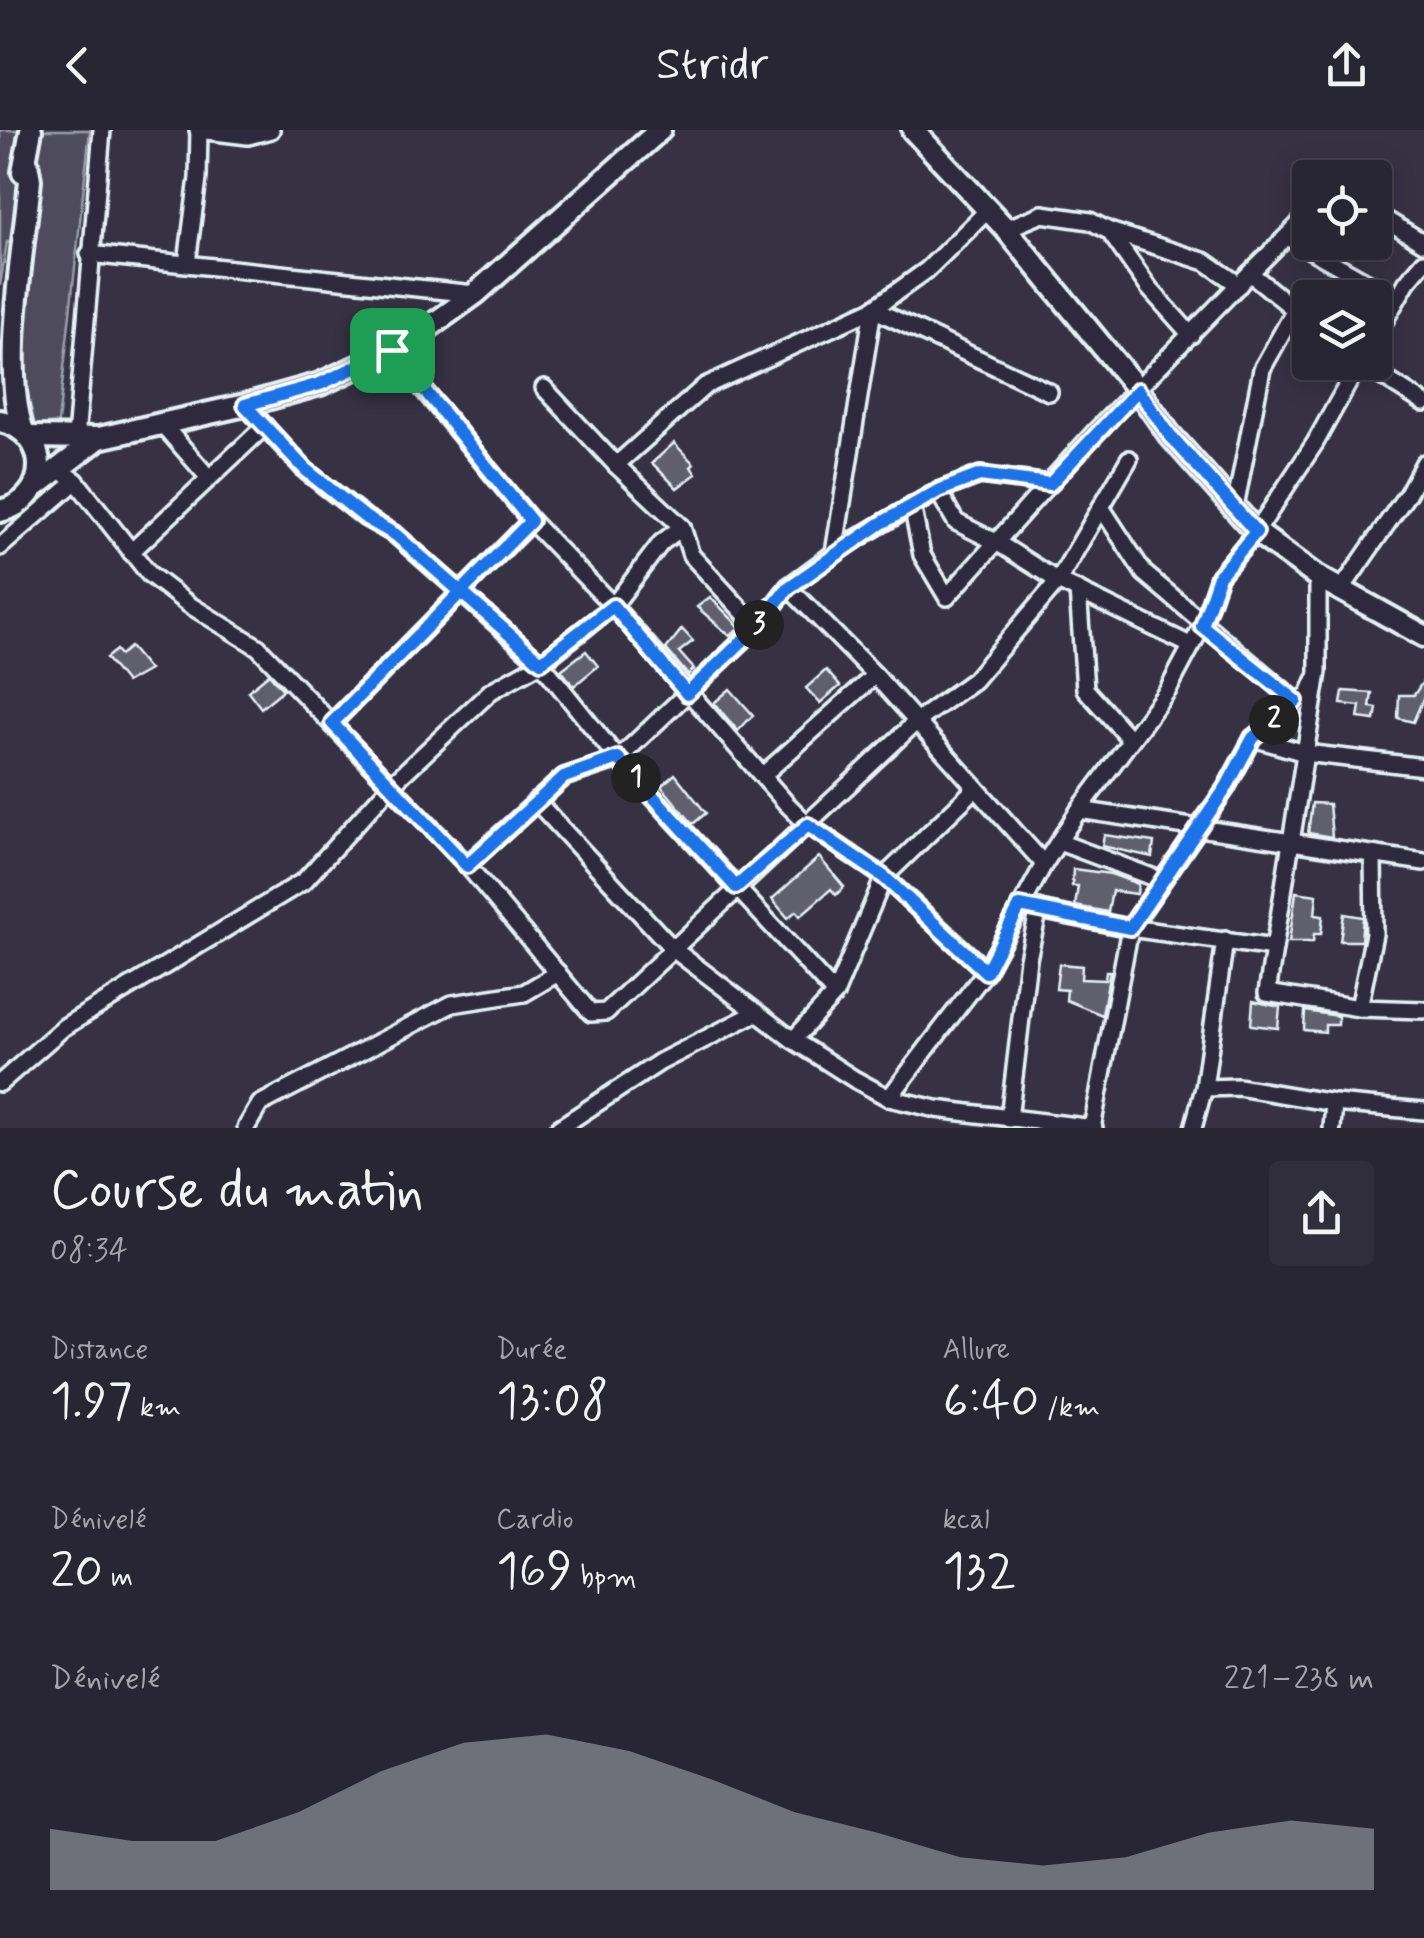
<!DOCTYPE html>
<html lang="fr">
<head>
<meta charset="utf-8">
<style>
	:root { --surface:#282633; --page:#302e3b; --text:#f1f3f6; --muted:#a5a5ac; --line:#44434e; --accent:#8c9099 }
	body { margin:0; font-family:Mynerve,sans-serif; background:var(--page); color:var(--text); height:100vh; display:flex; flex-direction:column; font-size:38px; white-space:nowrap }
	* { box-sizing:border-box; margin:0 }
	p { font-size:32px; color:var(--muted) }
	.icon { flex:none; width:55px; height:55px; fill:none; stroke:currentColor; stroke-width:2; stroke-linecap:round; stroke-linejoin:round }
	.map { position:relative; height:998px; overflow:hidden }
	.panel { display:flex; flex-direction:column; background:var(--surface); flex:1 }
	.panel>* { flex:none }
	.fabs { position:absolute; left:1292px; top:30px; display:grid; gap:20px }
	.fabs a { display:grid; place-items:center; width:100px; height:100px; border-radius:10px; background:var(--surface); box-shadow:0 5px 25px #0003,0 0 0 2px var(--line); font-size:50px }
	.pin { position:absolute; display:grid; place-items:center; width:85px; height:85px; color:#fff; margin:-42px; border-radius:20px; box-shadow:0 5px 15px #0006 }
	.km { position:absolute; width:50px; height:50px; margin:-25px; border-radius:50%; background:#222; color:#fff; font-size:28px; line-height:50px; text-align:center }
	.round { display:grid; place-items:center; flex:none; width:105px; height:105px; border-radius:10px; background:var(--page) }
	.summary { display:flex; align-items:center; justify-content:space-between; height:170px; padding:0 50px }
	h1 { font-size:55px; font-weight:600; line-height:75px }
	.stats { display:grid; grid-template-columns:repeat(3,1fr); gap:15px; height:170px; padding:10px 50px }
	.stats div { display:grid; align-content:center }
	.stats b { font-size:50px; font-weight:600 }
	.stats small { font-size:28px; font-weight:400 }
	.stats p { font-size:28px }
	.chart { height:280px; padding:20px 50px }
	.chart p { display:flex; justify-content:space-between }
	.chart svg { width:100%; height:180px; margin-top:10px; fill:var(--accent); opacity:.7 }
	header { display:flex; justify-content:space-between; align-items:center; height:130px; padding:0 50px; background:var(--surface); font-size:45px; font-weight:600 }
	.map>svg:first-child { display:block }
</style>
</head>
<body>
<header><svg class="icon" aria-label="back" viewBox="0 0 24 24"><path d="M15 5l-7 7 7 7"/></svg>Stridr<svg class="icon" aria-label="share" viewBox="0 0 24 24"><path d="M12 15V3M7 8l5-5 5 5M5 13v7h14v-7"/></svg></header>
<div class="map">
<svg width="1424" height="998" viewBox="0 0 1424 998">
	<rect width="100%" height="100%" fill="#363244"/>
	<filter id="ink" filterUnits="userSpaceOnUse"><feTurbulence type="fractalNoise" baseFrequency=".01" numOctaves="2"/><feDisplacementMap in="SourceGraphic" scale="20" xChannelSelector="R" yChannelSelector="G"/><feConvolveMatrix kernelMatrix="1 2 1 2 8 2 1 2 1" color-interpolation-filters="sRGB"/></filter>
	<g filter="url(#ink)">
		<!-- green -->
		<path fill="#4d4b5c" stroke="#9a9eaa" stroke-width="2.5" d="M0 0H90L58 293 35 295C17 234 24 177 30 115L7 112 0 156Z"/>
		<!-- building -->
		<g fill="#605e6e" stroke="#e8f1f8" stroke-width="2.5">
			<polygon points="674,313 694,334 691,337 696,344 677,358 652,333"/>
			<polygon points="710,467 740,497 730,506 697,477"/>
			<polygon points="682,499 693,511 679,522 694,539 688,545 666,519"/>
			<polygon points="130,517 149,540 126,553 106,528 116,520 120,525"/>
			<polygon points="586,521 598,536 574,556 561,540"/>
			<polygon points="826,540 840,556 820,573 806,558"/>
			<polygon points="269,544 283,560 261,578 248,561"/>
			<polygon points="1424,550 1424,567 1413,592 1398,588 1399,565 1414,565"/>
			<polygon points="730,559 753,585 738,601 714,573"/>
			<polygon points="1343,561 1372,563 1370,577 1377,578 1375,590 1358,588 1360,576 1341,574"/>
			<polygon points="675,644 706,683 693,694 661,656"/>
			<polygon points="1312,673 1329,674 1332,707 1308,703"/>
			<polygon points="1104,705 1154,712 1152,727 1102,716"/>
			<polygon points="819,727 844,757 836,765 831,759 800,786 796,781 788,788 772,769"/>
			<polygon points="1073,739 1111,744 1138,754 1137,764 1112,761 1108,782 1075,776 1078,756 1072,756"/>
			<polygon points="1296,762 1317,765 1315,785 1323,786 1321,804 1314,804 1313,812 1289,812"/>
			<polygon points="1344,784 1363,787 1361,811 1340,811"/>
			<polygon points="1059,834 1082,836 1081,849 1105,850 1106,841 1110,841 1102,885 1066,870 1067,860 1056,859"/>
			<polygon points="1253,871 1280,877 1278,898 1251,895"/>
			<polygon points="1305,881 1338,886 1338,895 1325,895 1325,902 1304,900"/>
		</g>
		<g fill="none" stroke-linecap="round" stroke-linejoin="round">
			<!-- street casing -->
			<g stroke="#e8f1f8" stroke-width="22">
				<g id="street">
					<polyline points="198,0 248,6 271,0"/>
					<polyline points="1375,83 1424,113"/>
					<polyline points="1006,99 1042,84 1090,91 1109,101 1206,132 1239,155"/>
					<polyline points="1109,101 1149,158 1191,205"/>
					<polyline points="1287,107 1397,169"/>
					<polyline points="89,124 475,164"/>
					<polyline points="187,133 198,48 199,0"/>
					<polyline points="1250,143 1310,83"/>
					<polyline points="1375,207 1407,152 1424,132"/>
					<polyline points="391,220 531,391 613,476 786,673 808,695 884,747 986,841"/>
					<polyline points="1359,232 1424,273"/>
					<polyline points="544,258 616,335 682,397 691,425 757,497"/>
					<polyline points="245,275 306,341 366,388 396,405 541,533 618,629 835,864"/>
					<polyline points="163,295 209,348"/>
					<polyline points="76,308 102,0"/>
					<polyline points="616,335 705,256 873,179 1049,262"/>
					<polyline points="57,338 76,351 149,444 188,474 258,517 467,735 591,883 606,882 917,591 974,550 1058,451 1129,329"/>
					<polyline points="938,361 956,392 998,413 1058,451 1190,515"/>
					<polyline points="912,375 922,425 947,467 1094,303 1250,143 1310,192"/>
					<polyline points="1101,377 1144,443 1296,571"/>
					<polyline points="1235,377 1262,239 1295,180"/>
					<polyline points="0,417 76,351"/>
					<polyline points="131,422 265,296"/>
					<polyline points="834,423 873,179 927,140 988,80"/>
					<polyline points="1318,447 1318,542 1267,863 1359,878 1424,880"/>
					<polyline points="788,457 875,545 1044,734"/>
					<polyline points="1078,460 1085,559 1129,608"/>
					<polyline points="1341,460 1408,363 1424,333"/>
					<polyline points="332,593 531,391"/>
					<polyline points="1253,608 1305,623 1424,637"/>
					<polyline points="763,645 875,545"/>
					<polyline points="536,671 673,819 793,910 854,949 889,968 936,979 1094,998"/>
					<polyline points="1079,680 1424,732"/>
					<polyline points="1059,712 1160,750"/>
					<polyline points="467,735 564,647 618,629 757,497 788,457 844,416 938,361 980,345 1050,354"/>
					<polyline points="1020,776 1130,798 1274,818"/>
					<polyline points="1359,878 1374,804 1373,727"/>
					<polyline points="793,910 835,864 884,747 976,658"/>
					<polyline points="0,953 64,897 304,751 392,654 491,561 541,533 613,476 661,413 682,397"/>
					<polyline points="1204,958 1238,957 1334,973 1424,981"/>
					<polyline points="889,968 986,841 1044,734 1079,680 1168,560 1202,496 1219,446 1256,402 1315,313 1360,232"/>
					<polyline points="1009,989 1028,829 1039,778"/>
					<polyline points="246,998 260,974 452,874 524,863 558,843"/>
					<polyline points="559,998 660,932 756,883"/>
					<polyline points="1092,998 1130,798 1226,658 1253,608 1309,564 1315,550"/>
					<polyline points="1193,998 1204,958 1225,810"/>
					<polyline points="1332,998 1334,973"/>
				</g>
			</g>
			<!-- secondary casing -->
			<g stroke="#e8f1f8" stroke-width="28">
				<g id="secondary">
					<polyline points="913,0 1006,99 1138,260 1169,304 1256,402 1318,447 1424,506"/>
					<polyline points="23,42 31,0"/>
					<path d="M0 291C52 302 52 370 0 381"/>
					<path d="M23 301C1 239 24 119 30 50L27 33"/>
					<polyline points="30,307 99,308 245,275 320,254 404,215 475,164 660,0"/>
					<polyline points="36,356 99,308"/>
				</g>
			</g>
			<!-- street -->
			<use href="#street" stroke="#2f2a3d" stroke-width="15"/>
			<!-- secondary -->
			<use href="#secondary" stroke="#2f2a3d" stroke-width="20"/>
		</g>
	</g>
	<g fill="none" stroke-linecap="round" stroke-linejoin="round" filter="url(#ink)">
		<!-- route casing -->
		<g stroke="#fff" stroke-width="20">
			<polyline id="route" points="392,220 531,391 332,593 467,736 564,647 618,628 736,757 808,695 884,747 986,842 1020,776 1130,798 1226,658 1253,608 1296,571 1202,496 1219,446 1256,402 1169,304 1138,260 1050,354 980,345 938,361 880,394 788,458 757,497 687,564 613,476 541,532 396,405 366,388 306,340 245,275 320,254 392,220"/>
		</g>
		<!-- route -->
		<use href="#route" stroke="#1a73e8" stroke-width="12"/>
	</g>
</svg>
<div class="fabs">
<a><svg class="icon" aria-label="locate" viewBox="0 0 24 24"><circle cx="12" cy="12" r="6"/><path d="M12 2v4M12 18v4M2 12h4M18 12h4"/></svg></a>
<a><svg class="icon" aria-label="layers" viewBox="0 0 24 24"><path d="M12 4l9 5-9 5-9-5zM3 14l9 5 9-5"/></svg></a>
</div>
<div class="pin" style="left:392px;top:220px;background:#1e9e55"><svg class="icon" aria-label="arrive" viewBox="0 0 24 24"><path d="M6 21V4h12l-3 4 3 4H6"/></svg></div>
<b class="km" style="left:636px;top:648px">1</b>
<b class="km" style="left:1274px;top:590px">2</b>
<b class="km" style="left:759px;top:495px">3</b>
</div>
<section class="panel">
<div class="summary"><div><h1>Course du matin</h1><p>08:34</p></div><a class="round"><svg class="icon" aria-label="share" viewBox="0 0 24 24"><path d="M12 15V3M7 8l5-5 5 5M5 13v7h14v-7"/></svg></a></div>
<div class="stats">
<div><p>Distance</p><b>1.97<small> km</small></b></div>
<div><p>Durée</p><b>13:08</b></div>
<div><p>Allure</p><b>6:40<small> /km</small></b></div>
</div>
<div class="stats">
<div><p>Dénivelé</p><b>20<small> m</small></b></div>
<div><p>Cardio</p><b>169<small> bpm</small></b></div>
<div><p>kcal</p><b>132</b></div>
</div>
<div class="chart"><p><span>Dénivelé</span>221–238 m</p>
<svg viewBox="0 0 160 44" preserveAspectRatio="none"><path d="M0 44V29L10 32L20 32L30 25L40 15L50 8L60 6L70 10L80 17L90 25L100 30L110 36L120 38L130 36L140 30L150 27L160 29V44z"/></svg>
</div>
</section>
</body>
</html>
